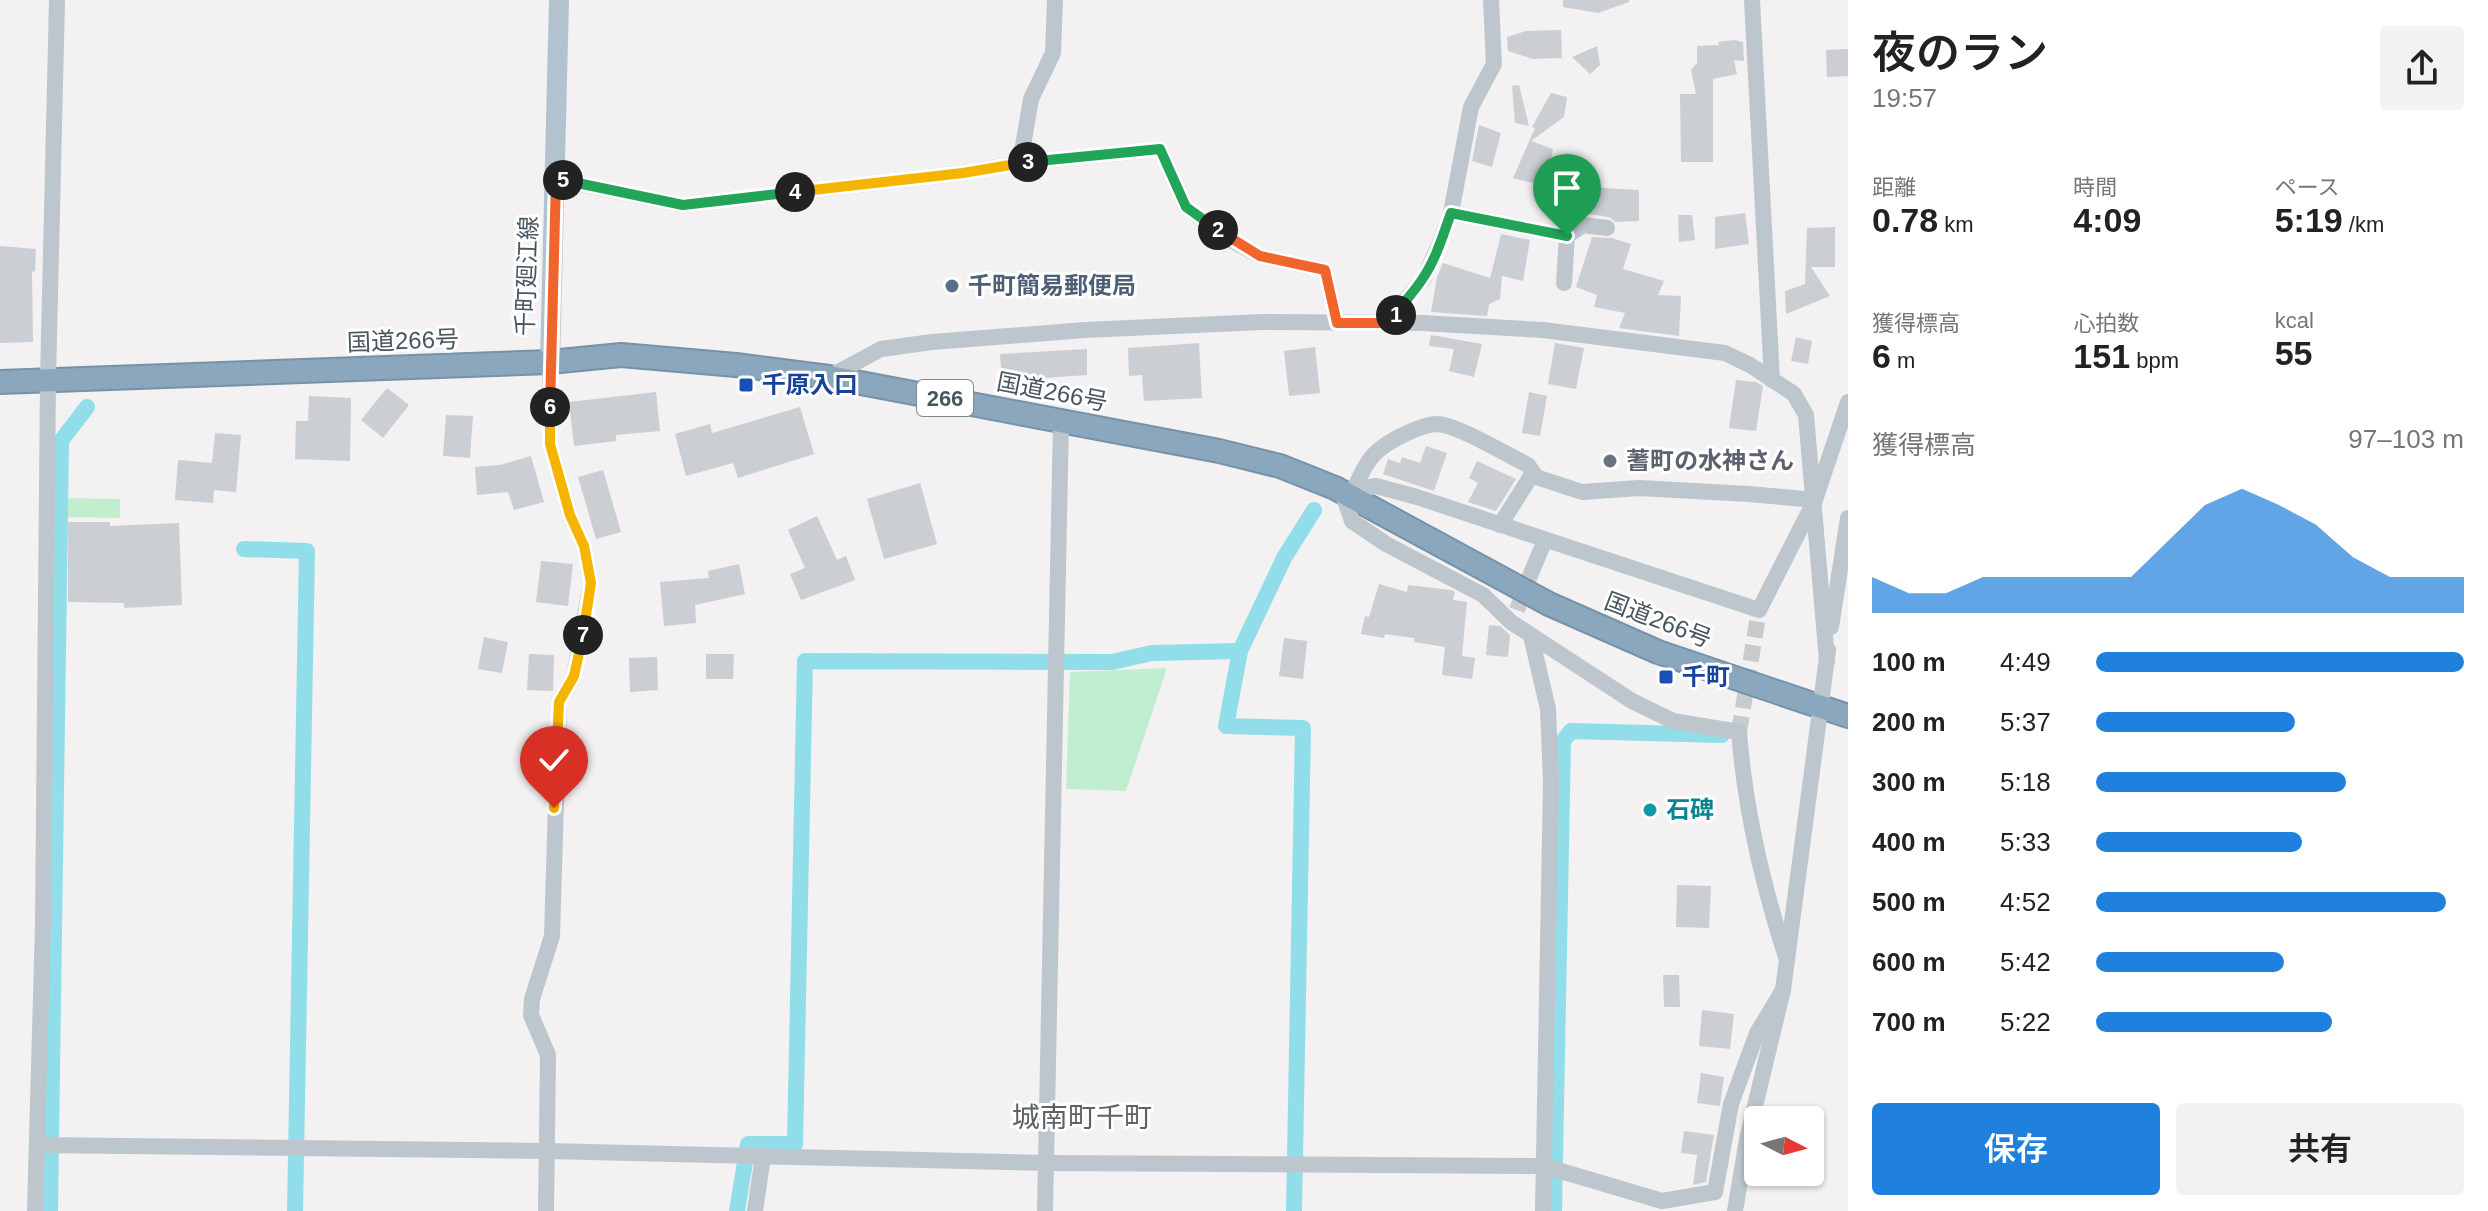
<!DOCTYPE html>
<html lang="ja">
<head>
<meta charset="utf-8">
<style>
	:root { --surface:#fff; --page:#f2f2f2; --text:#222; --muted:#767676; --accent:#2080de }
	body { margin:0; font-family:Arial,"Noto Sans JP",sans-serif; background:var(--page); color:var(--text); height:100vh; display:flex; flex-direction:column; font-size:30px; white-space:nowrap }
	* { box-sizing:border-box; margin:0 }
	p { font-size:26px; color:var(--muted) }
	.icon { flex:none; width:44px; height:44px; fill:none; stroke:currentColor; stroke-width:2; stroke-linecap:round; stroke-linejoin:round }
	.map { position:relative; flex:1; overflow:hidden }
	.sheet { display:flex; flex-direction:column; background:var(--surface); width:640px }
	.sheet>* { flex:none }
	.needle { width:52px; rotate:96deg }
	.buttons { position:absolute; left:1744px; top:1106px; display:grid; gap:16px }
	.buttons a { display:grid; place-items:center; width:80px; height:80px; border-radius:8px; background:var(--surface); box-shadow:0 2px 6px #0004; font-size:40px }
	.pin { position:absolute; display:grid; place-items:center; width:68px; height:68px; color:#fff; margin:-82px -34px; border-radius:50% 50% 50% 0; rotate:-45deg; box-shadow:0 0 8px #0007 }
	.pin .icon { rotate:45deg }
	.km { position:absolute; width:40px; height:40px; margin:-20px; border-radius:50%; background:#222; color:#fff; font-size:22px; line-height:40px; text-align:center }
	.round { display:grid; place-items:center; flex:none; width:84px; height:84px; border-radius:8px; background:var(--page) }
	.summary { display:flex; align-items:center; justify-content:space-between; height:136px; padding:0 24px }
	h1 { font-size:44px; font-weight:600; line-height:60px }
	.metrics { display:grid; grid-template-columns:repeat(3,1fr); gap:12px; height:136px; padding:8px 24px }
	.metrics div { display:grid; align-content:center }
	.metrics b { font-size:34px; font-weight:600 }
	.metrics small { font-size:22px; font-weight:400 }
	.metrics p { font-size:22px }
	.chart { height:224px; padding:16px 24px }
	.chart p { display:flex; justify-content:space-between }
	.chart svg { width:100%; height:144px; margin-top:8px; fill:var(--accent); opacity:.7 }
	.button { display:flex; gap:16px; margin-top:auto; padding:16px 24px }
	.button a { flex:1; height:92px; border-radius:8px; background:var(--accent); color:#fff; font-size:32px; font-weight:600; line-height:92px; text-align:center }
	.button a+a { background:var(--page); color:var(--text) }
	ul { padding:0 24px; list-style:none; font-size:26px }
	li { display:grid; grid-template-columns:128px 96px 1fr; align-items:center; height:60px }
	li i { height:20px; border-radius:10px; background:var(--accent) }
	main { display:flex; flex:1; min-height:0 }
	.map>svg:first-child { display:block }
</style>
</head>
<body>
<main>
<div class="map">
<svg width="1848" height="1211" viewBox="0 0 1848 1211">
	<rect width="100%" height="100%" fill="#f3f1f1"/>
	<!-- green -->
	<g fill="#c2eed0">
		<polygon points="65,498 120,499 120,518 65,517"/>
		<polygon points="1167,668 1126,791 1066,789 1070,672"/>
	</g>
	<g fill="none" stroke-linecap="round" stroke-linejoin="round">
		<!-- canal -->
		<g stroke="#91dde9" stroke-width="16">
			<polyline points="244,549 307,551 295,1211"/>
			<polyline points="50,1211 61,441 87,407"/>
			<polyline points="737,1211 748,1144 795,1144 805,661 1112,662 1152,653 1240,651"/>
			<polyline points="1294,1211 1303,728 1226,726 1240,651 1284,558 1314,510"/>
			<polyline points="1554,1211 1563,741 1571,731 1722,735"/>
		</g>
	</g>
	<!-- building -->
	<g fill="#cbced3">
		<polygon points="1563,0 1629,0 1629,2 1598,13 1563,7"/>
		<polygon points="1561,30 1562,58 1533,59 1508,51 1507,37 1526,31"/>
		<polygon points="1734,40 1743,42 1744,61 1734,60 1737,74 1713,79 1713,162 1681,162 1680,94 1696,94 1691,70 1697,63 1697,46 1719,45 1718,42"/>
		<polygon points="1597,46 1600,65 1590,74 1572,57"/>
		<polygon points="1848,49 1848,76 1827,77 1826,50"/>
		<polygon points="1519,85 1529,126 1515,123 1512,86"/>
		<polygon points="1551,93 1567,97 1564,117 1531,141 1553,149 1546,186 1513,178 1535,128 1532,127"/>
		<polygon points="1479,125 1501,133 1492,167 1472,161"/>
		<polygon points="1586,187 1639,190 1639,221 1616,222 1609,217 1579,213"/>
		<polygon points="1745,213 1749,244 1715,249 1715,217"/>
		<polygon points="1678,215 1692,215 1695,240 1679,242"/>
		<polygon points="1835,227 1835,267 1811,267 1830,296 1786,314 1785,291 1805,284 1807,228"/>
		<polygon points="1501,234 1530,240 1523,281 1502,276 1500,299 1489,304 1487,316 1431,312 1437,277 1443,263 1490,278"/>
		<polygon points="1592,237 1612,238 1631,244 1623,269 1664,281 1658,295 1681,296 1679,336 1619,328 1625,313 1594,307 1597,295 1576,287"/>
		<polygon points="0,246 36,249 35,272 32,271 33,342 0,343"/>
		<polygon points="1431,335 1482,344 1474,377 1449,371 1454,349 1429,346"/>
		<polygon points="1796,337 1812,341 1808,364 1791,361"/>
		<polygon points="1199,343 1202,398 1144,401 1142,375 1129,376 1128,348"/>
		<polygon points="1555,343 1584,348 1576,389 1548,384"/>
		<polygon points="1315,347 1320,393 1289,396 1284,351"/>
		<polygon points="1087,349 1087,375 1002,381 1000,354"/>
		<polygon points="1736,380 1756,382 1763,386 1756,431 1729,428"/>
		<polygon points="387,388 409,405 383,438 361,420"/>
		<polygon points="656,392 660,431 616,435 616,441 574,446 569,402"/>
		<polygon points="1529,392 1547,396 1540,436 1522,433"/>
		<polygon points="309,396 351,398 350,461 295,459 296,421 308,421"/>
		<polygon points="800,407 814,454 738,478 733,463 686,476 675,434 710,424 712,433"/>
		<polygon points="446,415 473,416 470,458 443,456"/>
		<polygon points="215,433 241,435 236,492 214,490 213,503 175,500 178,460 212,463"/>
		<polygon points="1426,446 1447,453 1434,491 1383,474 1388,459 1400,463 1402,457 1420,463"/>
		<polygon points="531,456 544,502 514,510 508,492 477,495 475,467 500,465"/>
		<polygon points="1477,461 1516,479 1496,511 1468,502 1478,483 1469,478"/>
		<polygon points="603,470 621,532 596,539 578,477"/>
		<polygon points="920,483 937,544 884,559 867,499"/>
		<polygon points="817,516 837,560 846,556 855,580 801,600 790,574 805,568 788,530"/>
		<polygon points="68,522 110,522 110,526 179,523 182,605 124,608 124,603 68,602"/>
		<polygon points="541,561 573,564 568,606 536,602"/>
		<polygon points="739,564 745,594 695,605 696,623 664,626 660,582 709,578 708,571"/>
		<polygon points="1379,584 1407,592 1408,585 1451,590 1455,592 1453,600 1467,602 1462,656 1475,658 1472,679 1442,675 1445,647 1414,642 1414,638 1385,634 1384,638 1361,634 1365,616 1369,617"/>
		<polygon points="1489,625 1500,626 1510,635 1508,657 1486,655"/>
		<polygon points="484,637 508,642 502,673 478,669"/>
		<polygon points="1284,638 1307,641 1303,679 1279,676"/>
		<polygon points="529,654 554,655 553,691 527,690"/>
		<polygon points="706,654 734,654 733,679 706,679"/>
		<polygon points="657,657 658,690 630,692 629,658"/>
		<polygon points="1677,885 1711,886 1709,928 1676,927"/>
		<polygon points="1663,975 1679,975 1680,1007 1664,1007"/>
		<polygon points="1702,1010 1734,1014 1730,1049 1699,1046"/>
		<polygon points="1701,1073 1724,1077 1720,1106 1697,1103"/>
		<polygon points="1684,1131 1714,1135 1706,1182 1693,1185 1697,1155 1681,1153"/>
	</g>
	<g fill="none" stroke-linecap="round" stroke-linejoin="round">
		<!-- minor-tunnel -->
		<g stroke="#c8cacc" stroke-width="16" stroke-dasharray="16 8" stroke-linecap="butt">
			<polyline points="1517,610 1532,571"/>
			<polyline points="1739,732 1759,610"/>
		</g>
		<!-- highway casing -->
		<g stroke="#7692a9" stroke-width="26">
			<polyline id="highway" points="0,382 550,362 621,355 736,365 829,377 1219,451 1280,466 1335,488 1549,604 1658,652 1848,716"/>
		</g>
		<!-- minor -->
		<g stroke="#bdc6cd" stroke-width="16">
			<polyline points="1752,0 1772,380"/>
			<polyline points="1020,163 1031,99 1053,53 1055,0"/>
			<polyline points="556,179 683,205 963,173 1020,163 1160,149 1186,207 1231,240 1260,256 1325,270 1337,323"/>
			<polyline points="1451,213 1567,236 1564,283"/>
			<polyline points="1567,236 1583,225 1607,228"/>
			<polyline points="1392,323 1403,303 1424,278 1439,245 1451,213 1471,107 1494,64 1491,0"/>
			<polyline points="829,377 881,349 932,342 1085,330 1262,322 1422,323 1543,330 1725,353 1750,365 1794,394 1806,415 1827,661"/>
			<path d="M1354 490C1367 458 1375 448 1407 433 1416 429 1427 424 1437 424 1458 425 1507 455 1528 465L1536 477 1582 492 1639 488 1749 494 1815 500"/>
			<polyline points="1500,525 1533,473"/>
			<polyline points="1532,571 1545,540"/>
			<polyline points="1831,627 1848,518"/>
			<polyline points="1531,636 1548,709 1551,782 1543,1211"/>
			<path d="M1786 957C1762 883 1745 810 1739 732L1673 721 1632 701 1511 622 1483 595 1386 544 1352 521 1342 492 1376 486 1417 497 1759 610 1815 500 1848 402"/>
			<polyline points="37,1145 548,1151 1046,1163 1544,1166 1662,1201 1715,1192 1731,1104 1757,1033 1783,990"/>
			<polyline points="35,1211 43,924 48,379 57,0"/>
			<polyline points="546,1211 548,1055 531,1015 532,999 552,936 559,702 574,676 591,583 584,546 570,515 550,444 550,362"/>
			<polyline points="755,1211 763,1157"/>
			<polyline points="1045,1211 1061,420"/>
			<polyline points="1735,1211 1747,1139 1783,990 1828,650"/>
		</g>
		<!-- major -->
		<polyline stroke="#b2c2ce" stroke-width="20" points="550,362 559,0"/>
		<!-- highway -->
		<use href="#highway" stroke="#8ba7bd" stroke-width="22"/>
	</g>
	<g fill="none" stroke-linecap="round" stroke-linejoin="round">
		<!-- split-1 casing -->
		<g stroke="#fff" stroke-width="16">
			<path id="split-1" d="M1396 315C1404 301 1415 291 1423 278 1436 259 1443 235 1451 213L1567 236"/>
		</g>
		<!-- split-2 casing -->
		<g stroke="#fff" stroke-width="16">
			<polyline id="split-2" points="1218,230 1260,256 1325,270 1337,323 1392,323 1396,315"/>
		</g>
		<!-- split-3 casing -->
		<g stroke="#fff" stroke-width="16">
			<polyline id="split-3" points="1028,162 1160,149 1186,207 1218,230"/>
		</g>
		<!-- split-4 casing -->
		<g stroke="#fff" stroke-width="16">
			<polyline id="split-4" points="795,192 963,173 1028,162"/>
		</g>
		<!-- split-5 casing -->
		<g stroke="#fff" stroke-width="16">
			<polyline id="split-5" points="563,180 683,205 795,192"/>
		</g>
		<!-- split-6 casing -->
		<g stroke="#fff" stroke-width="16">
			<polyline id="split-6" points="550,407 556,179 563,180"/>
		</g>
		<!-- split-7 casing -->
		<g stroke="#fff" stroke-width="16">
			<polyline id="split-7" points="550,407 550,444 570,515 584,546 591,583 583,635"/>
		</g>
		<!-- split-8 casing -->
		<g stroke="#fff" stroke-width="16">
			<polyline id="split-8" points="554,808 559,702 574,676 583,635"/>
		</g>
		<!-- split-1 -->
		<use href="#split-1" stroke="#22a559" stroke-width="10"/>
		<!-- split-2 -->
		<use href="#split-2" stroke="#f0652b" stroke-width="10"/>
		<!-- split-3 -->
		<use href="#split-3" stroke="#22a559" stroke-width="10"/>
		<!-- split-4 -->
		<use href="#split-4" stroke="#f5b400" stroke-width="10"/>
		<!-- split-5 -->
		<use href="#split-5" stroke="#22a559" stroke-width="10"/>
		<!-- split-6 -->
		<use href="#split-6" stroke="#f0652b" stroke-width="10"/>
		<!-- split-7 -->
		<use href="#split-7" stroke="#f5b400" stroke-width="10"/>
		<!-- split-8 -->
		<use href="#split-8" stroke="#f5b400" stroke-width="10"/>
	</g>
	<!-- markers -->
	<circle fill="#5c6f8a" stroke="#fff" stroke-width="3" cx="952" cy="286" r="8"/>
	<g fill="#1a4fb4" stroke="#fff" stroke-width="3">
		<rect x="738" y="377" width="16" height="16" rx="4"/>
		<rect x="1658" y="669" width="16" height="16" rx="4"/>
	</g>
	<circle fill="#6b7280" stroke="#fff" stroke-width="3" cx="1610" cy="461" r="8"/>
	<circle fill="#0f9aa8" stroke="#fff" stroke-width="3" cx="1650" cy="810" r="8"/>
	<g text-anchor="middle" stroke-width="6" stroke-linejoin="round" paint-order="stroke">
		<!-- shield labels -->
		<rect fill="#fff" stroke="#80898e" stroke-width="2" x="917" y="380" width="56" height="36" rx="6"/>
		<g font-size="22" font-weight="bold" fill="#49565e">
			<text x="945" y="406">266</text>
		</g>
		<!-- street labels -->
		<g font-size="24" fill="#49565e" stroke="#fff">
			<text transform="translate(527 276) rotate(-88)" y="8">千町廻江線</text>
			<text transform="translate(403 341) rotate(-2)" y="8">国道266号</text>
			<text transform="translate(1052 392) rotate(11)" y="8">国道266号</text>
			<text transform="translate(1658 620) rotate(21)" y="8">国道266号</text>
		</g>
		<!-- service labels -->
		<g font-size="24" font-weight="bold" fill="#4e5e75" stroke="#fff" text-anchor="start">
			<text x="968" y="294">千町簡易郵便局</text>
		</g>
		<!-- transit labels -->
		<g font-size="24" font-weight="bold" fill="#164399" stroke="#fff" text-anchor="start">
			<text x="762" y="393">千原入口</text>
			<text x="1682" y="685">千町</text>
		</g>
		<!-- worship labels -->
		<g font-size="24" font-weight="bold" fill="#5b616d" stroke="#fff" text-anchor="start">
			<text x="1626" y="469">蓍町の水神さん</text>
		</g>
		<!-- culture labels -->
		<g font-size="24" font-weight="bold" fill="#0d838f" stroke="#fff" text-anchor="start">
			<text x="1666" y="818">石碑</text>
		</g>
		<!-- quarter labels -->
		<g font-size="28" fill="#5d6266" stroke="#fff">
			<text x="1082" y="1127">城南町千町</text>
		</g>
	</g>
</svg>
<div class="buttons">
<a><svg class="needle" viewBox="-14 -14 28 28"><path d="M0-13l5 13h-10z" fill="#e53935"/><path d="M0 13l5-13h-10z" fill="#767676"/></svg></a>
</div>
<div class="pin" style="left:1567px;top:236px;background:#1e9e55"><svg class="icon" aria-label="arrive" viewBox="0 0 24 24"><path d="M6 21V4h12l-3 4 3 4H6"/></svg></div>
<div class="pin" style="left:554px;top:808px;background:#d93025"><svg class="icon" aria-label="check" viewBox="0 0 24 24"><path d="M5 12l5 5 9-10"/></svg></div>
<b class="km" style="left:1396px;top:315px">1</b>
<b class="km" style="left:1218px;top:230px">2</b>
<b class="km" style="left:1028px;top:162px">3</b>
<b class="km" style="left:795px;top:192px">4</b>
<b class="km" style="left:563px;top:180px">5</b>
<b class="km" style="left:550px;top:407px">6</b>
<b class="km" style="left:583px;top:635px">7</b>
</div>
<section class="sheet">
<div class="summary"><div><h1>夜のラン</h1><p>19:57</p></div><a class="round"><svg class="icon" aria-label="share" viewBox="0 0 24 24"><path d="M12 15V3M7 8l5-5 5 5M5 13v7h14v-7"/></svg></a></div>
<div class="metrics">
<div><p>距離</p><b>0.78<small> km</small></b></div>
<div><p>時間</p><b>4:09</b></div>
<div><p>ペース</p><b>5:19<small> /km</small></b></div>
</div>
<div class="metrics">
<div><p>獲得標高</p><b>6<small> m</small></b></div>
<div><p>心拍数</p><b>151<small> bpm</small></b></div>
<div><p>kcal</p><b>55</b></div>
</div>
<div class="chart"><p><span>獲得標高</span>97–103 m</p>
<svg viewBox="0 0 160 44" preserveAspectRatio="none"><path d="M0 44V33L10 38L20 38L30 33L40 33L50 33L60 33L70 33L80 22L90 11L100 6L110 11L120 17L130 27L140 33L150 33L160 33V44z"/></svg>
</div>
<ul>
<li><b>100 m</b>4:49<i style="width:100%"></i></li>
<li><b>200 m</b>5:37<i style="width:54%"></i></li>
<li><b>300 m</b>5:18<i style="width:68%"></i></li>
<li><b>400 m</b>5:33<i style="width:56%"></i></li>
<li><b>500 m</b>4:52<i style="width:95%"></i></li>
<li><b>600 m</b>5:42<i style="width:51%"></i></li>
<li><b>700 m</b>5:22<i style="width:64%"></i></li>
</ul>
<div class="button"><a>保存</a><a>共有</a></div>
</section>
</main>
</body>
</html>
